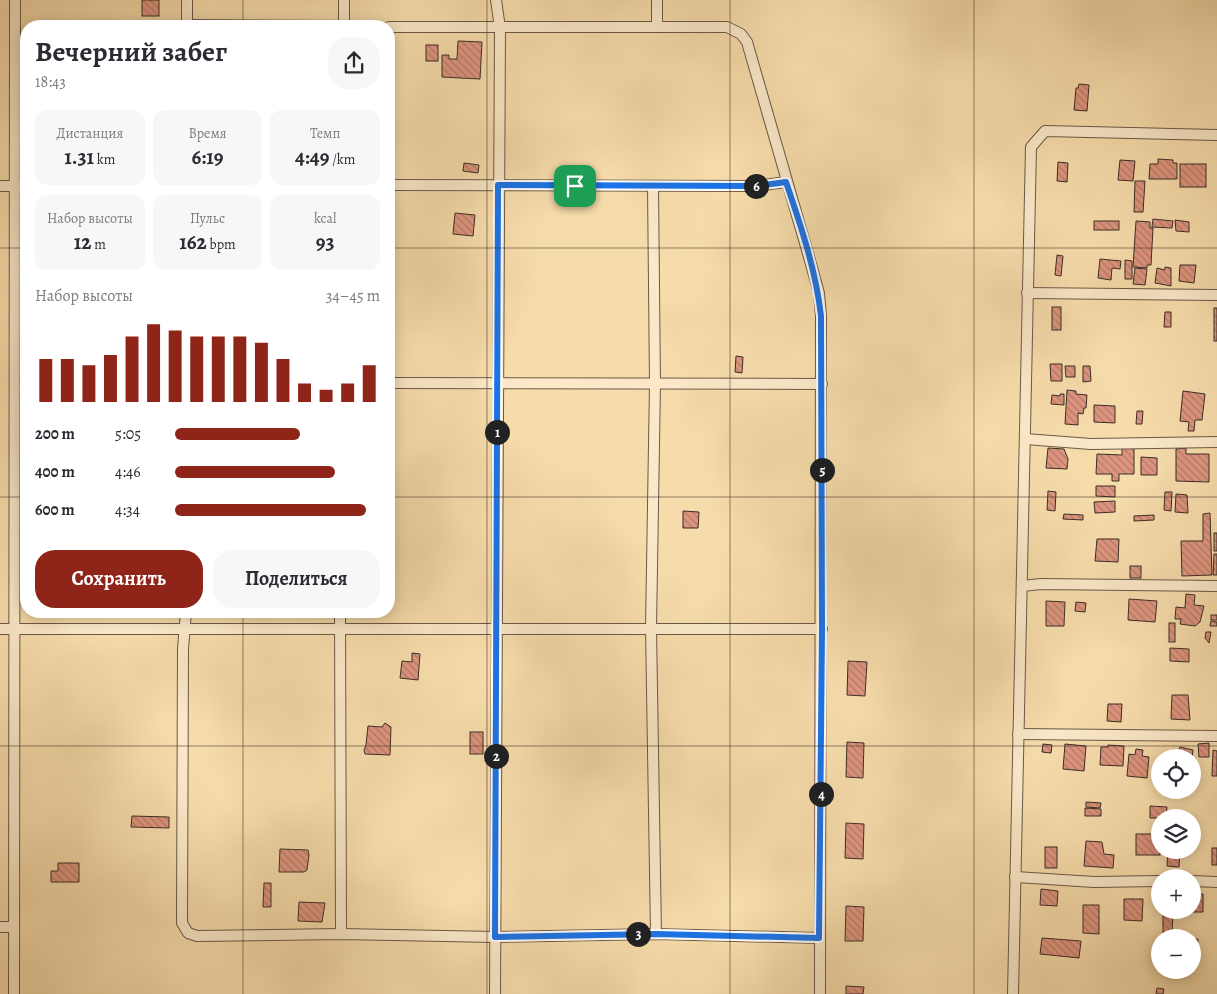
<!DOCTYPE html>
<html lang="ru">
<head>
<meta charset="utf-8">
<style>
	:root { --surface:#fff; --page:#f7f7f7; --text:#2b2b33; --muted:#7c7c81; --accent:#8f2418 }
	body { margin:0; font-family:Alegreya,serif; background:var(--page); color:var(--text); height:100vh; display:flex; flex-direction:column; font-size:19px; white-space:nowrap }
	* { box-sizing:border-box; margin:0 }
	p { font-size:16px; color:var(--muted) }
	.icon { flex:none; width:28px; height:28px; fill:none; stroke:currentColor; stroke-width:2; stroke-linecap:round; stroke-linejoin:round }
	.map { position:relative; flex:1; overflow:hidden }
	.details { position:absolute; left:20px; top:20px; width:375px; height:598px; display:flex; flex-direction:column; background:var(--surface); border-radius:20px; box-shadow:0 2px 12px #0003 }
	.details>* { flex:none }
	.fabs { position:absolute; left:1151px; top:749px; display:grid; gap:10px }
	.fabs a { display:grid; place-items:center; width:50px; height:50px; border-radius:50%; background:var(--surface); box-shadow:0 2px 12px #0003; font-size:25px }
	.pin { position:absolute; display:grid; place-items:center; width:42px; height:42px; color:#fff; margin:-21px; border-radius:10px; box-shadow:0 2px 8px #0006 }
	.km { position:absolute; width:25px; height:25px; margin:-12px; border-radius:50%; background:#222; color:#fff; font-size:14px; line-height:25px; text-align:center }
	.round { display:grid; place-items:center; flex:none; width:52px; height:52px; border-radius:20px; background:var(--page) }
	.overview { display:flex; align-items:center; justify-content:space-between; height:85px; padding:0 15px }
	h1 { font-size:28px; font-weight:700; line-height:38px }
	.stats { display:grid; grid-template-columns:repeat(3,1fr); gap:8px; height:85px; padding:5px 15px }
	.stats div { display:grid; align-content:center; border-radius:12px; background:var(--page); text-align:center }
	.stats b { font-size:21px; font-weight:700 }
	.stats small { font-size:14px; font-weight:400 }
	.stats p { font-size:14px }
	.chart { height:140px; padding:10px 15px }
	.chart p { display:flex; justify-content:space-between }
	.chart svg { width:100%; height:90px; margin-top:5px; stroke:var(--accent); stroke-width:6 }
	.primary-button { display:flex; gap:10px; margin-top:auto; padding:10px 15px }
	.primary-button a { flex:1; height:58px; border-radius:20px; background:var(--accent); color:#fff; font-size:20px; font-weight:700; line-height:58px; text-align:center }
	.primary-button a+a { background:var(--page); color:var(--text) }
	ul { padding:0 15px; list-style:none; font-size:16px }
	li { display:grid; grid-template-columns:80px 60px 1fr; align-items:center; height:38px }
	li i { height:12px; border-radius:6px; background:var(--accent) }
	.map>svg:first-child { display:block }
</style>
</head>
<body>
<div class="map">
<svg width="1217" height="994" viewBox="0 0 1217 994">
	<defs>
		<pattern id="building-back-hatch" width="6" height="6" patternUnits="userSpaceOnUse" patternTransform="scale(1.25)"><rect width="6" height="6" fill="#de957f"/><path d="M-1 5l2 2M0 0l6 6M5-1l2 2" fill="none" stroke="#b57a68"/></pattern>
	</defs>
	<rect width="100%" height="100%" fill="#f7dcab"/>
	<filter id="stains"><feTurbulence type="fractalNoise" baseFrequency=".004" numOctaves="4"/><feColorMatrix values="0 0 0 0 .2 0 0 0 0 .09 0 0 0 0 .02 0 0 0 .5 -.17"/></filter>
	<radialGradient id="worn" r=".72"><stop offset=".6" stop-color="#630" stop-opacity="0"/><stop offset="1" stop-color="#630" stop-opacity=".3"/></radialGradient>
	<!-- building -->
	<g fill="url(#building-back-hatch)" stroke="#3b2d26">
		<rect x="142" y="0" width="17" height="16"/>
		<polygon points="458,41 482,42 480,79 442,77 442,55 449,55 449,59 457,59"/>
		<rect x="426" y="45" width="12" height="16"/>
		<polygon points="1079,84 1089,85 1087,111 1074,110 1076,88 1078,88"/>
		<polygon points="1158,159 1173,160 1173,163 1177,163 1177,179 1149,179 1150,164 1158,164"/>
		<polygon points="1120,160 1135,161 1133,181 1118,180"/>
		<polygon points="1058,162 1068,163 1067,182 1057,181"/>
		<polygon points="464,163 479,165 478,173 463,171"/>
		<rect x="1180" y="164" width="26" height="23"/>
		<polygon points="1135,181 1145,181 1143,212 1134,212"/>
		<polygon points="455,213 475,215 473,236 453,234"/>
		<polygon points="1153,219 1173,221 1172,228 1152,227"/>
		<polygon points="1175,220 1189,222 1189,232 1176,231"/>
		<rect x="1094" y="221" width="25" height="9"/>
		<polygon points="1136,221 1150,222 1150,228 1153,228 1151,265 1147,265 1147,268 1133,267"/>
		<polygon points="1057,255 1063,256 1061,276 1055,275"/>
		<polygon points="1100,259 1121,261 1120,269 1112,268 1111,280 1098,278"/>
		<polygon points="1125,260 1132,261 1132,279 1125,279"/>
		<polygon points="1180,265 1196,265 1194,283 1179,281"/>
		<polygon points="1165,267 1171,268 1171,286 1155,283 1157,268 1165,270"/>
		<polygon points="1135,268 1147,269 1145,285 1133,284"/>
		<rect x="1052" y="307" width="9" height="23"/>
		<rect x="1214" y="308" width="3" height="33"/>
		<polygon points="1165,312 1171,312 1171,327 1164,327"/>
		<polygon points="736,356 743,357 742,373 735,372"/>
		<polygon points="1050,364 1062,364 1062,381 1051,381"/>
		<polygon points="1065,366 1075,366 1075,377 1066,377"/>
		<polygon points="1083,366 1090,366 1091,381 1083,382"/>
		<polygon points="1067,390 1076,391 1076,394 1087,395 1086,408 1084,408 1083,414 1078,413 1078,425 1065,424"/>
		<polygon points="1183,391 1205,394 1202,420 1195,420 1194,431 1188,431 1189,422 1180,421"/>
		<polygon points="1060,394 1064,394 1064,405 1051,404 1052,395 1060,396"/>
		<polygon points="1094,405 1115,406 1115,423 1094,422"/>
		<polygon points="1137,411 1143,411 1142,424 1136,424"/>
		<polygon points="1122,447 1134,447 1134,474 1119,474 1119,481 1112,481 1112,474 1096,474 1097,454 1122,455"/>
		<polygon points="1048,448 1064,449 1068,459 1067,469 1046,468"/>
		<polygon points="1186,448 1186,454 1209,454 1209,482 1176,481 1176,449"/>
		<polygon points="1141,457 1157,458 1157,475 1141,475"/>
		<polygon points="1096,486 1115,486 1115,497 1096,496"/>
		<polygon points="1048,491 1056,492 1055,511 1047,510"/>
		<polygon points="1165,492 1172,492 1171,511 1164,510"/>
		<polygon points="1176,494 1187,495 1188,513 1175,512"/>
		<polygon points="1115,501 1115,512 1095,513 1094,502"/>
		<polygon points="683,511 699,512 698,528 683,528"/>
		<polygon points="1210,513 1212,575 1182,576 1181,541 1203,541 1203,514"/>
		<polygon points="1064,514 1083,515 1083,520 1063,519"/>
		<polygon points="1154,515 1154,520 1134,521 1134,516"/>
		<rect x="1214" y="533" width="3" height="18"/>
		<polygon points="1097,539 1119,539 1118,562 1095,561"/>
		<polygon points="1214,554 1217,554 1217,575 1213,575"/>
		<rect x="1130" y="566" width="11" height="12"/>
		<polygon points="1186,594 1195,595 1194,605 1204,606 1200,622 1195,626 1180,624 1181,619 1175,619 1176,607 1185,608"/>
		<polygon points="1129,599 1157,601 1155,622 1128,620"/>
		<polygon points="1046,601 1065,602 1064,626 1046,626"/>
		<polygon points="1076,602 1086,603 1085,612 1075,611"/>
		<rect x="1211" y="615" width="6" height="5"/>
		<polygon points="1211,621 1217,622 1217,626 1210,626"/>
		<rect x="1169" y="623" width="6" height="19"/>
		<polygon points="1206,632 1211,632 1209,643 1205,638"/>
		<polygon points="1170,648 1189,649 1189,662 1170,661"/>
		<polygon points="412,653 420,654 418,680 400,678 402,661 412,662"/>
		<polygon points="848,661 867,662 865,696 847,695"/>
		<polygon points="1172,695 1188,695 1190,720 1171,719"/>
		<polygon points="1108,704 1122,704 1121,722 1107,721"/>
		<polygon points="385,723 391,727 390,755 365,754 364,750 366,745 368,726 382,727"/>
		<rect x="470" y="732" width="13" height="22"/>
		<polygon points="847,742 864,743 863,778 846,777"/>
		<polygon points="1209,743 1209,757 1199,757 1198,744"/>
		<polygon points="1043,744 1052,745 1051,753 1042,752"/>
		<polygon points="1065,744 1086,746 1084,771 1063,769"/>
		<polygon points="1108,745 1124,746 1123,766 1100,765 1101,747 1108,747"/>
		<polygon points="1180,747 1193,750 1192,758 1172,758 1172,750 1179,750"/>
		<polygon points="1136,749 1143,750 1142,756 1149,757 1147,778 1127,776 1129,754 1135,755"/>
		<polygon points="1213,750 1217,751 1217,776 1212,776"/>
		<polygon points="1086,802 1101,803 1100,808 1086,807"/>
		<polygon points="1150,806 1167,807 1166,818 1160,818 1160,822 1159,818 1150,818"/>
		<polygon points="1085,808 1101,809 1101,816 1085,816"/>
		<polygon points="132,816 169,817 169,828 131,827"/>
		<polygon points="846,823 864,824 863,859 845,858"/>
		<rect x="1136" y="834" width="24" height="21"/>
		<polygon points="1086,841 1102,842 1104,854 1114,855 1113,868 1084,866"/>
		<rect x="1045" y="847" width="12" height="21"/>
		<rect x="1212" y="848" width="5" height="17"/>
		<polygon points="280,849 308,850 309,855 307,870 304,872 279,872"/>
		<polygon points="1168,850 1180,850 1179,867 1167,866"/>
		<polygon points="58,863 79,863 79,882 51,882 51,871 58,871"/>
		<polygon points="264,883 271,883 271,907 263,907"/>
		<polygon points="1041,889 1058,891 1057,906 1040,905"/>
		<polygon points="1192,894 1203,894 1203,912 1174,912 1174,910 1192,910"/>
		<polygon points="1124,899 1143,899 1142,921 1124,920"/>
		<polygon points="299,902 325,903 322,922 298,921"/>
		<polygon points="1083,905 1099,905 1099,934 1083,933"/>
		<polygon points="846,906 864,907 863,941 845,941"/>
		<polygon points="1163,911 1173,911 1172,935 1163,935"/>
		<polygon points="1042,938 1081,941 1079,958 1040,954"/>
		<polygon points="1192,939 1198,939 1197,950 1192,949"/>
		<polygon points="846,986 864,987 863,994 846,994"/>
		<polygon points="1157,988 1164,989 1163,994 1156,994"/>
	</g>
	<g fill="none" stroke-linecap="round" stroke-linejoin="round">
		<!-- street casing -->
		<g stroke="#6a5947" stroke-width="12">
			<g id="street">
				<polyline points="344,0 344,26"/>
				<polyline points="187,25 354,26"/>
				<polyline points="187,26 187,0"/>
				<polyline points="389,27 727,27 741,34 747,42 811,264 819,293 821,316 820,994"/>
				<polyline points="657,27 657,0"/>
				<polyline points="389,185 757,186 786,182"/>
				<polyline points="0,186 26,186"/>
				<polyline points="653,186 655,384 651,628 656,934"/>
				<polyline points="1027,293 1217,295"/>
				<polyline points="389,383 822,384"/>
				<polyline points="1025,439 1091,444 1217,442"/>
				<polyline points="1022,586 1041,584 1217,586"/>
				<polyline points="186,611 183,649 182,923 188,933 197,936 341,934 495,937 656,934 819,938"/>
				<polyline points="340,611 341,934"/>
				<polyline points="0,629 822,629"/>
				<polyline points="1018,734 1217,736"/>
				<polyline points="1015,877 1094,882 1160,881"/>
				<polyline points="1192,881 1217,882"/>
				<polyline points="0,927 14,927"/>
				<polyline points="14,994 15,0"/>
				<polyline points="495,994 500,28 496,0"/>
				<polyline points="1013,994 1031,147 1045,131 1217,135"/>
			</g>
		</g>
		<!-- street -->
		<use href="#street" stroke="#fae8c8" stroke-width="10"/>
	</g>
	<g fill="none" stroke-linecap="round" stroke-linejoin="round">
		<!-- route casing -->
		<g stroke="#fff" stroke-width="10">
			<path id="route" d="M786 182C801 226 816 271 821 316L822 629 819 938 656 934 495 937 498 185 757 186Z"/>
		</g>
		<!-- route -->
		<use href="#route" stroke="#1a73e8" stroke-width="6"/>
	</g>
	<!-- grid -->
	<path fill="none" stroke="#3b2d26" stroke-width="1" stroke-opacity="0.55" d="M243 0V26M487 0V994M730 0V994M974 0V994M0 248H26M389 248H1217M0 497H26M389 497H1217M243 611V994M0 746H1217"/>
	<rect width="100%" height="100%" filter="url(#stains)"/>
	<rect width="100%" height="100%" fill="url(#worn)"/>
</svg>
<div class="fabs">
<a><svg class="icon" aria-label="locate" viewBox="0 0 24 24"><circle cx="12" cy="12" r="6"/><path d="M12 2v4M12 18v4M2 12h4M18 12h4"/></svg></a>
<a><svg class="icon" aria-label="layers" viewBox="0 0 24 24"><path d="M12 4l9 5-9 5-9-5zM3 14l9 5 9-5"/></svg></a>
<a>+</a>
<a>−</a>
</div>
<div class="pin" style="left:575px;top:186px;background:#1e9e55"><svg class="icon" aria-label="arrive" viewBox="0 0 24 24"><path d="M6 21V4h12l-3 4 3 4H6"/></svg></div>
<b class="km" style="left:497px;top:432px">1</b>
<b class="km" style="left:496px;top:756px">2</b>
<b class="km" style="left:638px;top:934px">3</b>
<b class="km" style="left:821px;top:794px">4</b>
<b class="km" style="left:822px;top:470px">5</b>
<b class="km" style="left:756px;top:186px">6</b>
<section class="details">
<div class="overview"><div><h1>Вечерний забег</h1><p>18:43</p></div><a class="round"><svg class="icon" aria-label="share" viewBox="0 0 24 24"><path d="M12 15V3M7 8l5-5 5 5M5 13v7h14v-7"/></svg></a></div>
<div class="stats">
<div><p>Дистанция</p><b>1.31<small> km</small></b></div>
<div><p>Время</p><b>6:19</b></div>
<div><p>Темп</p><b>4:49<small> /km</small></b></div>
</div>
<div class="stats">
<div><p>Набор высоты</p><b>12<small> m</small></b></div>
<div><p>Пульс</p><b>162<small> bpm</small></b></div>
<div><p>kcal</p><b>93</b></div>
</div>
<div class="chart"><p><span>Набор высоты</span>34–45 m</p>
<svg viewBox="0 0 160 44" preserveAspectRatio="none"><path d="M5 44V23M15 44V23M25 44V26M35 44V21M45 44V12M55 44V6M65 44V9M75 44V12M85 44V12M95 44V12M105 44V15M115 44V23M125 44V35M135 44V38M145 44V35M155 44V26"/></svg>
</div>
<ul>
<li><b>200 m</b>5:05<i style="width:61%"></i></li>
<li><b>400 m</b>4:46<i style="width:78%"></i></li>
<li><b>600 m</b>4:34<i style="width:93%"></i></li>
</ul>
<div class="primary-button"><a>Сохранить</a><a>Поделиться</a></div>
</section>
</div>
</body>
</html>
